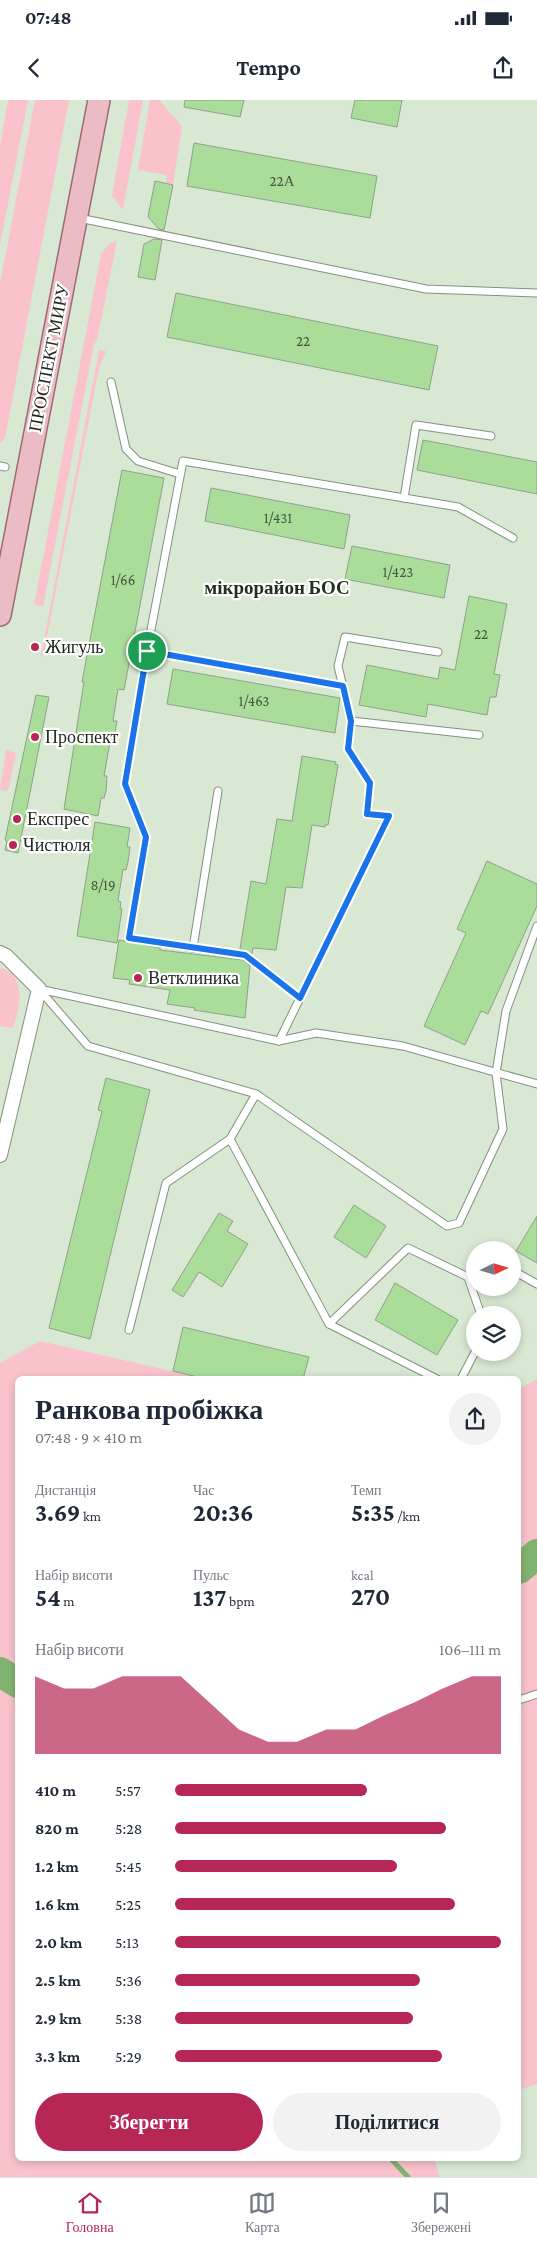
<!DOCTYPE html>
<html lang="uk">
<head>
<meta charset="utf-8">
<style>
	:root { --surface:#fff; --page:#f2f2f3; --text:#1f2937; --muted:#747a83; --line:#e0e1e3; --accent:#b62755 }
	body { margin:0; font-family:"Crimson Pro",serif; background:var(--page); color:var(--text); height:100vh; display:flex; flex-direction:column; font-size:19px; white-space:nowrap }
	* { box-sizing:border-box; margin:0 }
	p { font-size:16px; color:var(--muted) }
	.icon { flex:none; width:28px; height:28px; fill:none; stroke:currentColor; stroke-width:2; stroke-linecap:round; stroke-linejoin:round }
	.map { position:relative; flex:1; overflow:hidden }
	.details { position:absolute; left:15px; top:1276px; width:506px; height:785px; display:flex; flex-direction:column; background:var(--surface); border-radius:8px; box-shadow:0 2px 8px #0003 }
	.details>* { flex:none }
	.needle { width:32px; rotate:85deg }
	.buttons { position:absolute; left:466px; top:1141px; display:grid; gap:10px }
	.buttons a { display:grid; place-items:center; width:55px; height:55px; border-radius:50%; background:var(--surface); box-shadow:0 2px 8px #0003; font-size:25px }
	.pin { position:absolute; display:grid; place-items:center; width:42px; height:42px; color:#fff; margin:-21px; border:2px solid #fff; border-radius:50%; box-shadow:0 1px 5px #0007 }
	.round { display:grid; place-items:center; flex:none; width:52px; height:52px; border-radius:26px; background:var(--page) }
	.summary { display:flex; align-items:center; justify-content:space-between; height:85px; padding:0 20px }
	h1 { font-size:28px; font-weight:700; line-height:38px }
	.figures { display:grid; grid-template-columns:repeat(3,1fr); gap:8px; height:85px; padding:5px 20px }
	.figures div { display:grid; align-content:center }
	.figures b { font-size:25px; font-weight:700 }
	.figures small { font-size:14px; font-weight:400 }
	.figures p { font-size:14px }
	.chart { height:140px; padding:10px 20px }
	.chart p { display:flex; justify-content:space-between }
	.chart svg { width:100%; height:90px; margin-top:5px; fill:var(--accent); opacity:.7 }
	.button { display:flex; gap:10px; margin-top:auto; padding:10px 20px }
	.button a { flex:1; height:58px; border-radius:30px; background:var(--accent); color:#fff; font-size:20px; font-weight:700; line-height:58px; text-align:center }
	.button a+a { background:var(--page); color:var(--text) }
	ul { padding:0 20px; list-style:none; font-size:16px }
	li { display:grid; grid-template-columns:80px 60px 1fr; align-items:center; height:38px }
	li i { height:12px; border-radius:6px; background:var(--accent) }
	.status { display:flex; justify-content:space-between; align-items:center; height:35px; padding:0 25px; background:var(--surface); direction:ltr }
	.status svg { height:14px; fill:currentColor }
	header { display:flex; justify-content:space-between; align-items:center; height:65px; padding:0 20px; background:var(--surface); font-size:22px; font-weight:700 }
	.tabs { display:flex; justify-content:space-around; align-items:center; height:70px; border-top:1px solid var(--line); background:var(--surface); font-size:14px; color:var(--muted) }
	.tabs a { display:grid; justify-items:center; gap:2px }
	.tabs .on { color:var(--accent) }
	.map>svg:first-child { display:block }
</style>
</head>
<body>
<div class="status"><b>07:48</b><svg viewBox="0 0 49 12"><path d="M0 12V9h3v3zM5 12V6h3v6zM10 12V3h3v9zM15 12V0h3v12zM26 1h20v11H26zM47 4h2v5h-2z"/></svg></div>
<header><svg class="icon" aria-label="back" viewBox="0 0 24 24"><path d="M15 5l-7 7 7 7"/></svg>Tempo<svg class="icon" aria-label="share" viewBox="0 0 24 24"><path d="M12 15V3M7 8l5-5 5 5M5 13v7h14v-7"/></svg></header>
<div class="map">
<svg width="537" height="2077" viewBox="0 0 537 2077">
	<rect width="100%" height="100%" fill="#d8e8d2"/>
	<!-- green -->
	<g fill="#fac3cc">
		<polygon points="8,0 28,0 0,145 0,45"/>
		<polygon points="35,0 69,0 5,338 0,344 0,184"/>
		<polygon points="129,0 143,0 123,110 112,96"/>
		<polygon points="150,0 159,0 182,26 173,85 166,84 167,75 138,70"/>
		<polygon points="117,141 97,240 94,244 43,506 34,505 101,154 109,144"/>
		<polygon points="99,250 106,251 99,268 43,557 41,556"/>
		<polygon points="6,650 16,653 8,691 0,690"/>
		<path d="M0 868C28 874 19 910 13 928L0 926Z"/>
		<polygon points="40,1241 206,1279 18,1279 18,2059 434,2059 440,2077 0,2077 0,1263"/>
		<polygon points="537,1279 537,1984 519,1990 519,1289"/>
	</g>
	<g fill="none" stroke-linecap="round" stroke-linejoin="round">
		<!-- stream -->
		<polyline stroke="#81b370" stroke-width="5" points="391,2059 408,2077"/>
		<!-- river -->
		<g stroke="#81b370" stroke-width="30">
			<polyline points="519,1469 537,1454"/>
			<polyline points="0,1572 18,1583"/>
		</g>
	</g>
	<!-- building -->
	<g fill="#ad9" stroke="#91a08c">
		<polygon points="185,0 244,0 240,17 184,7"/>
		<polygon points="355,0 402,0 397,27 351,18"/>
		<polygon points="194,43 377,76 370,118 187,86"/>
		<polygon points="155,81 173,85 164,130 159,129 148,117"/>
		<polygon points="154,139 162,140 155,180 138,177 144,144"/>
		<polygon points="176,193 438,246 429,290 167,237"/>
		<polygon points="423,340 537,362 537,394 417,370"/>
		<polygon points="122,370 164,378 124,590 118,589 113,621 117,621 113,642 110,642 104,676 107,676 106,691 104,698 101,698 98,716 64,709 84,582 82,582"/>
		<polygon points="211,388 350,415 344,449 205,421"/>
		<polygon points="352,446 450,465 444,498 345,479"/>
		<polygon points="469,496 507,504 494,574 500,575 496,597 490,597 487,615 428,604 426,617 359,605 367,565 438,579 440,567 455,570"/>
		<polygon points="173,569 340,598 335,633 167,604"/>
		<polygon points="36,595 49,597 18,753 5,750 7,741 5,740"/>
		<polygon points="302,656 336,662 335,664 338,665 328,725 325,725 325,727 312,725 302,788 286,787 276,850 253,848 252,854 240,849 251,781 266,784 277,719 292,721"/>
		<polygon points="95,722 130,728 127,747 130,747 128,762 126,770 123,769 118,801 121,802 120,809 122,809 117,843 77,836"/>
		<polygon points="487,761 537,784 537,806 488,914 481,911 465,945 424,926 466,833 457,829"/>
		<polygon points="119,840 160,848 160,850 243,860 250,866 245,918 194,910 195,908 167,904 170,890 129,884 130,880 113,878"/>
		<polygon points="106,978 150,990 90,1239 49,1228 102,1011 98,1010"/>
		<polygon points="354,1105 386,1126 366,1158 334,1137"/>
		<polygon points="219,1113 233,1121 227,1131 248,1144 222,1187 199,1172 183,1197 172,1190"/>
		<polygon points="537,1116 537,1163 516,1151"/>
		<polygon points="395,1183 458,1220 437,1255 375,1220"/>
		<polygon points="183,1227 309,1257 303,1279 206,1279 173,1271"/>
	</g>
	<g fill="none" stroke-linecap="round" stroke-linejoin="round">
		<!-- lane casing -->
		<g stroke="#83927e" stroke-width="9">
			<g id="lane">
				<polyline points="79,118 426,189 537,193"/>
				<polyline points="111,282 126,349 138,361 180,374"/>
				<polyline points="0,366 5,367"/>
				<polyline points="404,398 416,325 491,336"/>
				<polyline points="147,551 183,361 458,407 513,438"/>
				<polyline points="351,621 338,566 345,537 438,552"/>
				<polyline points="218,691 193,848 129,838 146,737 125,684 147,551 343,586"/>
				<polyline points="193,848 245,855 300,898"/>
				<polyline points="39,889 88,946 256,994 447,1126 459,1123 503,1029 496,973 506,911 537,826"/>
				<polyline points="39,889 279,941 316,933 403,946 537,984"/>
				<polyline points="279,941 389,716 367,714 370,683 348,649 351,621 479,635"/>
				<polyline points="230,1039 329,1224 437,1279"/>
				<polyline points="512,1170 537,1184"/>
				<polyline points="329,1224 408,1148 468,1177 481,1215"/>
				<polyline points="129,1230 166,1083 230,1039 256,994"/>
				<polyline points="461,1279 475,1252"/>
				<polyline points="519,1600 537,1594"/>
			</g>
		</g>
		<!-- street casing -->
		<g stroke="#83927e" stroke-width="16">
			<polyline id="street" points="0,853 6,856 39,889 0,1055"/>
		</g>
		<!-- primary casing -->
		<g stroke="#9d6b72" stroke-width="24">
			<polyline id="primary" points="0,515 99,0"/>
		</g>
		<!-- lane -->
		<use href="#lane" stroke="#fff" stroke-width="7"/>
		<!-- street -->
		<use href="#street" stroke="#fff" stroke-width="14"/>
		<!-- primary -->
		<use href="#primary" stroke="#ebbcc5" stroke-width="21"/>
	</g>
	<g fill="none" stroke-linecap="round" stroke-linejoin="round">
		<!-- route casing -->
		<g stroke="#fff" stroke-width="10">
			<polygon id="route" points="147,551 343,586 351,621 348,649 370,683 367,714 389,716 300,898 245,855 129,838 146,737 125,684"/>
		</g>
		<!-- route -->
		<use href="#route" stroke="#1a73e8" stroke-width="6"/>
	</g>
	<!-- markers -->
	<g fill="#b62755" stroke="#fff" stroke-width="2">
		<circle cx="35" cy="547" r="5"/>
		<circle cx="35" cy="637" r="5"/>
		<circle cx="17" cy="719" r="5"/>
		<circle cx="13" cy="745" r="5"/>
		<circle cx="138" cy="878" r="5"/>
	</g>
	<g text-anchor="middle" stroke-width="4.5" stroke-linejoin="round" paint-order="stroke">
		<!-- number labels -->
		<g font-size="15" fill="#45563f">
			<text x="282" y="86">22А</text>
			<text x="303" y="246">22</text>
			<text x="278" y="423">1/431</text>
			<text x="398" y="477">1/423</text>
			<text x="123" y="485">1/66</text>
			<text x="481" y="539">22</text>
			<text x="254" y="606">1/463</text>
			<text x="103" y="790">8/19</text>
		</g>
		<!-- street labels -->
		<g font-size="18" fill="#232921" stroke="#fff">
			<text transform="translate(49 258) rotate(-79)" y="6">ПРОСПЕКТ МИРУ</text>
		</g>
		<!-- poi labels -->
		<g font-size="18" fill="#232921" stroke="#fff" text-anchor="start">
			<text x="45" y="553">Жигуль</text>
			<text x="45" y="643">Проспект</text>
			<text x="27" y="725">Експрес</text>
			<text x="23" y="751">Чистюля</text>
			<text x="148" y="884">Ветклиника</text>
		</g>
		<!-- neighbourhood labels -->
		<g font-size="19" font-weight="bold" fill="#222f1e" stroke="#fff">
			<text x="277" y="494">мікрорайон БОС</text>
		</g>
	</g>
</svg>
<div class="buttons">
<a><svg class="needle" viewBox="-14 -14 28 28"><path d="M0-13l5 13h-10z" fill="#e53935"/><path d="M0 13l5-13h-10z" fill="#747a83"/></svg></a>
<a><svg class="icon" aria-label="layers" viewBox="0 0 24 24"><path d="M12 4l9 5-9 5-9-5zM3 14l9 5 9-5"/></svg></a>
</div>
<div class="pin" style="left:147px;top:551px;background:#1e9e55"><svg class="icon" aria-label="arrive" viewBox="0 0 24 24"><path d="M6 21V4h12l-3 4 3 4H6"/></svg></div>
<section class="details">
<div class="summary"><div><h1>Ранкова пробіжка</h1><p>07:48 · 9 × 410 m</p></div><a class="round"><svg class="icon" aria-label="share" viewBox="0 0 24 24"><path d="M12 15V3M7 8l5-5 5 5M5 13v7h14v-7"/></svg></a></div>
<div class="figures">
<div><p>Дистанція</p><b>3.69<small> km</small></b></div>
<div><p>Час</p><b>20:36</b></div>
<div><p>Темп</p><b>5:35<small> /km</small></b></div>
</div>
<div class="figures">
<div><p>Набір висоти</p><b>54<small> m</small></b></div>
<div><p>Пульс</p><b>137<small> bpm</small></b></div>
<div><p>kcal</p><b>270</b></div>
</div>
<div class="chart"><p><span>Набір висоти</span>106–111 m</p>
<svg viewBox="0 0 160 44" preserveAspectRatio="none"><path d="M0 44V6L10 12L20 12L30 6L40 6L50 6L60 19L70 32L80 38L90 38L100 32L110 32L120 25L130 19L140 12L150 6L160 6V44z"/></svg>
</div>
<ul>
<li><b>410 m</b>5:57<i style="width:59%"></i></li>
<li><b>820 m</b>5:28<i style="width:83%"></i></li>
<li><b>1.2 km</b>5:45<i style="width:68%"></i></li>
<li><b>1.6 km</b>5:25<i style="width:86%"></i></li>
<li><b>2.0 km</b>5:13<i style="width:100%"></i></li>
<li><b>2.5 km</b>5:36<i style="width:75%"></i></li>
<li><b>2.9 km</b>5:38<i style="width:73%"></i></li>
<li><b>3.3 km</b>5:29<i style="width:82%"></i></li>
</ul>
<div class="button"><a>Зберегти</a><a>Поділитися</a></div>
</section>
</div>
<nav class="tabs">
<a class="on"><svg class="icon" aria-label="home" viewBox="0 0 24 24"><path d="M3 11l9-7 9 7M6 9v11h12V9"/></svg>Головна</a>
<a><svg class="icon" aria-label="map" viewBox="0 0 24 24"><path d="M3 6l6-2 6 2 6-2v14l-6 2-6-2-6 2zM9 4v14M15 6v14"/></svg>Карта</a>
<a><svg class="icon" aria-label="saved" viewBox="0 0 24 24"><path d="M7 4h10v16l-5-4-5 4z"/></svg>Збережені</a>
</nav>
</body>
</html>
